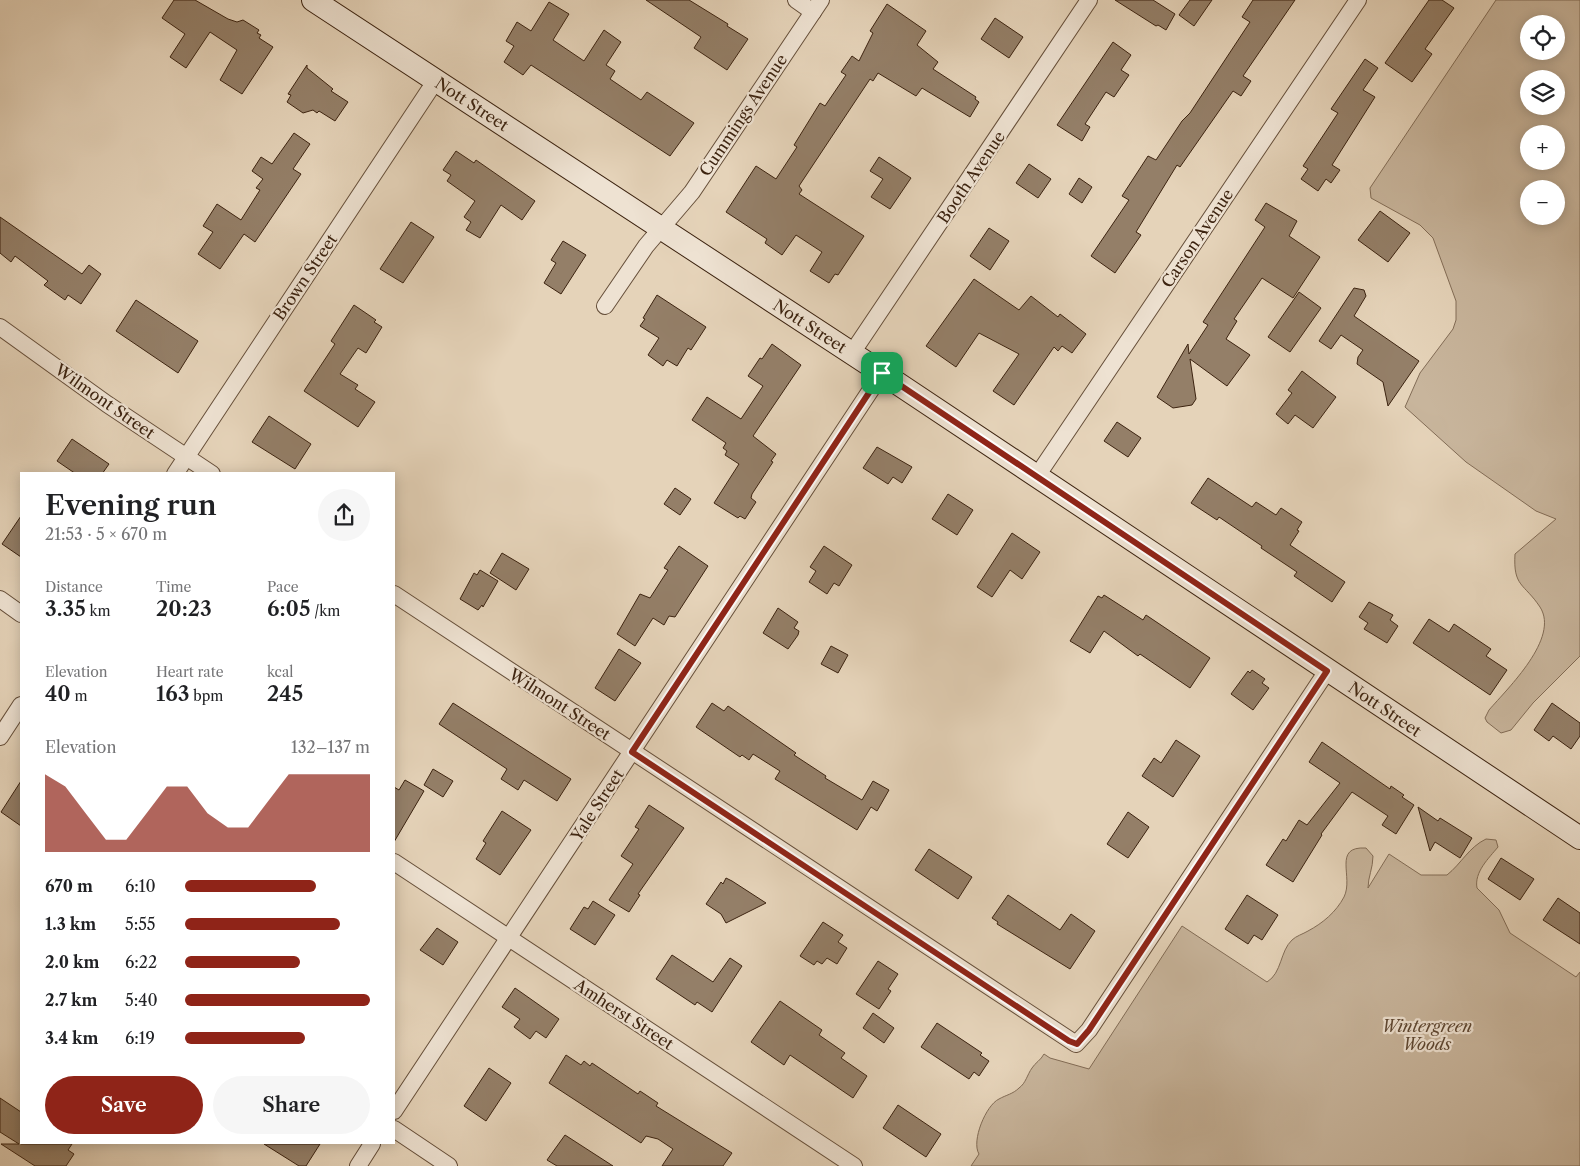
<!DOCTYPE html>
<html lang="en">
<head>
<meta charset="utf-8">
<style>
	:root { --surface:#fff; --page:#f6f6f6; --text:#202124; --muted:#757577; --accent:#8f2418 }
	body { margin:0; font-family:"Libre Caslon Text",serif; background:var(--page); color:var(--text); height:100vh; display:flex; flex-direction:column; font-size:19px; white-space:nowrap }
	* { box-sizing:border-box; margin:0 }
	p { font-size:16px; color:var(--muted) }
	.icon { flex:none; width:28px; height:28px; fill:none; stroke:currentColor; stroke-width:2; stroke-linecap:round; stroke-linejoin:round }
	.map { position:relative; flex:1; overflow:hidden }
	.details { position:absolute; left:20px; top:472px; width:375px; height:672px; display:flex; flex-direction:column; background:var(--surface); border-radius:0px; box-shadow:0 2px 12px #0003 }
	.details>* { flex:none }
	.fabs { position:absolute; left:1520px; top:15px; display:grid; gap:10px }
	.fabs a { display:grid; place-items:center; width:45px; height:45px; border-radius:50%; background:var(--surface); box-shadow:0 2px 12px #0003; font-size:25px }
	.pin { position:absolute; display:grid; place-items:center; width:42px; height:42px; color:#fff; margin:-21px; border-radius:10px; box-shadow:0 2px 8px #0006 }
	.round { display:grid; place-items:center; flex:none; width:52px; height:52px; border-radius:26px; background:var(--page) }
	.headline { display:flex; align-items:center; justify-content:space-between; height:85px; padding:0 25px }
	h1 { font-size:28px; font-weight:600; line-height:38px }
	.figures { display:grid; grid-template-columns:repeat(3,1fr); gap:8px; height:85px; padding:5px 25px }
	.figures div { display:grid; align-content:center }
	.figures b { font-size:21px; font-weight:600 }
	.figures small { font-size:14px; font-weight:400 }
	.figures p { font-size:14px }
	.chart { height:140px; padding:10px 25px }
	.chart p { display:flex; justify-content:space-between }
	.chart svg { width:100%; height:90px; margin-top:5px; fill:var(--accent); opacity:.7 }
	.primary-button { display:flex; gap:10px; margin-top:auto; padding:10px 25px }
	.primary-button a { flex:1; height:58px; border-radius:30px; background:var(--accent); color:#fff; font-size:20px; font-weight:600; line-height:58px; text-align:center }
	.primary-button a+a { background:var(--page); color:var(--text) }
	ul { padding:0 25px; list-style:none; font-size:16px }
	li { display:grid; grid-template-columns:80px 60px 1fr; align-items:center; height:38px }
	li i { height:12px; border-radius:6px; background:var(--accent) }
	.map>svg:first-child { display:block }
</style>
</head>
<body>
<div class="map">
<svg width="1580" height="1166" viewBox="0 0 1580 1166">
	<rect width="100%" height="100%" fill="#e5d3b9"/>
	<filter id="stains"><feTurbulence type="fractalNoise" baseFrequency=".004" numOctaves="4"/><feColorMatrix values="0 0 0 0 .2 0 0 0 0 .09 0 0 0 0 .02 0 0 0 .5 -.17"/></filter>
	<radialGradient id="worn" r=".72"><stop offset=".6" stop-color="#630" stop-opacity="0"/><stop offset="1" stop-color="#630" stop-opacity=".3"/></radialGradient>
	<!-- green -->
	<g fill="#c8b59c" stroke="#826c56" fill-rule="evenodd">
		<path d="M1496 0H1580V656L1533 703 1511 730 1501 733 1487 722 1485 718 1489 710C1508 688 1560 638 1540 607 1524 583 1513 587 1515 554L1556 519 1536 511 1466 462 1405 407 1420 373 1453 329 1456 320V301L1433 238 1420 225 1371 198 1370 188ZM1529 24H1556V51H1529ZM1529 79H1556V106H1529ZM1529 134H1556V161H1529ZM1529 189H1556V216H1529Z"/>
		<path d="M1486 839 1496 840 1498 847C1489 858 1474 872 1477 888L1499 910 1510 933 1576 977 1580 972V1166H971L979 1154C971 1141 986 1105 999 1099 1006 1095 1013 1094 1019 1088 1026 1083 1027 1075 1032 1068 1035 1063 1041 1060 1044 1054L1050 1058 1089 1069 1182 926 1267 982C1282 973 1280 951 1292 940 1296 936 1303 934 1308 931 1323 923 1336 912 1344 897 1354 877 1332 846 1366 848L1373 856C1373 868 1368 877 1368 888L1389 854 1421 875H1447C1461 864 1469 847 1486 839Z"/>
	</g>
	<!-- building -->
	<g fill="#947f68" stroke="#3c2310">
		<polygon points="174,0 195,0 228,19 237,22 243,20 259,30 257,33 261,35 259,38 273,47 242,94 220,80 237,50 210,32 186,68 170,57 185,34 162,18"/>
		<polygon points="646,0 689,0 728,24 727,26 748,39 727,70 694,48 701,37"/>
		<polygon points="1115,0 1153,0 1175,14 1166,30 1158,25 1156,26"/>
		<polygon points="1190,0 1212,0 1194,26 1179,15"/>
		<polygon points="1253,0 1295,0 1243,76 1251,81 1241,96 1233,91 1180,167 1177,165 1136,232 1141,235 1115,273 1091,256 1129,200 1122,196 1148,156 1156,160 1182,121 1190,113 1250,22 1242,17"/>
		<polygon points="1429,0 1442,0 1454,8 1425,49 1432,54 1412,82 1385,63"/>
		<polygon points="549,2 569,14 553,40 584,61 604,30 621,42 606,65 615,71 610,79 641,100 647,92 694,123 670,156 531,65 523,75 504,62 514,46 506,41 517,22 531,31"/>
		<polygon points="887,4 926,31 917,45 938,62 933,69 976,97 975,99 979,102 970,117 922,88 916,96 878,73 873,81 870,79 799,186 802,190 799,194 864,236 838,275 835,274 829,283 810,271 822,252 796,235 782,255 765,243 767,239 726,212 756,166 776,179 797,147 794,145 820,103 825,106 846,75 841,72 852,56 859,61 873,33 870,31"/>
		<polygon points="995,18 1023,37 1009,58 981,39"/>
		<polygon points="1113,42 1131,55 1121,70 1129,75 1114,97 1106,92 1085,124 1090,127 1082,141 1057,125"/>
		<polygon points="1365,59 1378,68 1363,90 1375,97 1332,165 1340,170 1331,183 1326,179 1318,191 1301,179 1308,169 1303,166 1338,113 1331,109"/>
		<polygon points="307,65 307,68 333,89 331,91 348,102 335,121 319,111 317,113 313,110 303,113 287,102 291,95 288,94"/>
		<polygon points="294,133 310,144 293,169 301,174 255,242 244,234 220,269 198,254 213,232 203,226 217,204 241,220 260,190 256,188 263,179 252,171 261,157 272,164"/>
		<polygon points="456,151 474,163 476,160 535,201 522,220 501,205 480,238 466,230 471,222 464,217 475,201 447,181 451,175 443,170"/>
		<polygon points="879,157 911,178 890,209 871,197 883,179 870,171"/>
		<polygon points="1029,164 1051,179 1038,198 1016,183"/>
		<polygon points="1079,178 1092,187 1082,203 1069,194"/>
		<polygon points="1266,203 1297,221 1289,236 1320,257 1293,298 1262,278 1234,319 1237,321 1226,339 1250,355 1227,386 1190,359 1196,399 1192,405 1173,408 1157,397 1188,344 1189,354 1208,325 1203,322 1265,227 1255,220"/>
		<polygon points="1380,211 1410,233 1388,262 1358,240"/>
		<polygon points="0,217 82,274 89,265 101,274 81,304 68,295 65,300 44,285 48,281 15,256 11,262 0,253"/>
		<polygon points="411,222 434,237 403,283 380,269"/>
		<polygon points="989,228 1009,241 990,270 970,256"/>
		<polygon points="563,241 586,255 561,294 544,283 556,263 551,260"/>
		<polygon points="974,279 1019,310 1031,296 1058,317 1060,314 1086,334 1072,353 1062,346 1058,351 1054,347 1014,405 993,391 1019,354 979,333 956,367 926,346"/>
		<polygon points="1354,288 1364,290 1366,296 1354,316 1419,361 1388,406 1383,382 1357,364 1358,357 1363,350 1341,335 1331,349 1319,341"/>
		<polygon points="1299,292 1321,308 1290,352 1268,337"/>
		<polygon points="657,295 706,327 691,350 688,348 677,366 667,360 663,366 648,355 659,338 640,326 645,319 643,318"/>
		<polygon points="136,300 198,341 178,373 116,331"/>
		<polygon points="354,305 376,320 374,322 382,327 366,353 358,348 340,374 358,385 355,389 375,402 358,427 304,391 335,344 331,341"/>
		<polygon points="772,344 801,365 753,436 776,454 771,461 773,462 752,494 751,498 756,502 745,519 740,516 738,518 714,503 739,464 725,455 727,451 723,448 726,443 692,420 707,397 741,419 763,386 748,376 760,358 762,359"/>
		<polygon points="1302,371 1336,397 1313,428 1295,415 1288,424 1276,414 1292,393 1288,390"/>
		<polygon points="269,416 311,444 295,469 252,442"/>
		<polygon points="1117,422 1141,438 1128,457 1104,441"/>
		<polygon points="72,439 109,464 102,474 76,474 57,461"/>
		<polygon points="877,447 912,467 902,483 893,477 888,484 863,468"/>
		<polygon points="1208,478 1252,507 1256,502 1276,515 1281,508 1302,522 1297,530 1299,531 1290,545 1345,582 1332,602 1294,576 1297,572 1261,548 1262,546 1219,517 1217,520 1191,503"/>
		<polygon points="675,488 691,499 680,515 664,504"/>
		<polygon points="948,494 973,510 957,535 932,519"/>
		<polygon points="21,516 21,557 2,544"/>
		<polygon points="1012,533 1040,552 1022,579 1010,570 992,597 977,587"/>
		<polygon points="679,546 708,566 675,617 669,616 664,625 653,618 635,646 617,634 640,594 650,598 668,570 664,568"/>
		<polygon points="824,546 852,565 839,586 834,583 827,594 809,582 816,571 810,567"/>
		<polygon points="502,553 529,569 516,590 490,573"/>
		<polygon points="480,570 498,581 483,607 482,605 478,610 460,599 474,573 477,575"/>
		<polygon points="1104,595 1143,620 1146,615 1210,658 1190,688 1140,654 1138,656 1104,631 1090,653 1070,641 1098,596 1102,598"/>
		<polygon points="1369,602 1393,615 1390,620 1398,626 1387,643 1364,629 1368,623 1359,617"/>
		<polygon points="778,608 798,622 794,628 799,631 798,635 788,649 763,633"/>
		<polygon points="1429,619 1449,632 1454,624 1491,649 1486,656 1507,670 1490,695 1413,643"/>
		<polygon points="831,646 848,655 838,673 821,664"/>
		<polygon points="619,649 641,663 615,701 595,688"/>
		<polygon points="1252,670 1265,679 1262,683 1269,688 1253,710 1231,694 1248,671 1250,673"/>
		<polygon points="453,703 571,779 557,801 524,780 518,790 501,779 507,769 439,724"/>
		<polygon points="712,703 724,711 728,706 796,753 794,755 826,776 825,778 862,800 873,781 889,790 877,811 871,807 857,830 775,779 780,771 753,754 749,760 742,755 740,757 696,727"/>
		<polygon points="1552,703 1580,723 1580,736 1571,749 1553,736 1549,741 1534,730"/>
		<polygon points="1176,740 1200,756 1173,797 1142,776 1154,758 1161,763"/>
		<polygon points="1322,742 1390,789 1391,786 1404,795 1402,797 1414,805 1396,834 1382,825 1388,816 1352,792 1321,834 1322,835 1293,882 1266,865 1283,839 1286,841 1299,820 1307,825 1340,783 1309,762"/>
		<polygon points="433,769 453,781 443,797 424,785"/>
		<polygon points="405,780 424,791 394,842 394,787 399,790"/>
		<polygon points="21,781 21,826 1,812"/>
		<polygon points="649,805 684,828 638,894 640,895 629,912 609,900 633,864 621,856 639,829 635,827"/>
		<polygon points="1418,807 1438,821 1440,818 1472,838 1460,858 1435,842 1430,851"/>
		<polygon points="502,811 531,830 500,875 476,859 486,843 483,841"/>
		<polygon points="1128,812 1149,827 1128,858 1107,844"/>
		<polygon points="929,849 972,877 958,899 915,870"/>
		<polygon points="1501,858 1534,879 1520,900 1488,879"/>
		<polygon points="726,878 732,881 766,903 726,923 721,914 706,904 721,882 723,884"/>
		<polygon points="1008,895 1060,930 1071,914 1095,931 1070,969 997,924 998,922 992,918"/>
		<polygon points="1247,895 1278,915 1262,940 1254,935 1248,944 1225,929"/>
		<polygon points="1558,898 1580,913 1580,944 1543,920"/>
		<polygon points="593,901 615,915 595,945 570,929 584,907 588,909"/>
		<polygon points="823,922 843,935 838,942 847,948 837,964 827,958 822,964 817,961 814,965 800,956"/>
		<polygon points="437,928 458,942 443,965 420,950"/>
		<polygon points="672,955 713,982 730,958 742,966 712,1012 697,1002 695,1005 656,979"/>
		<polygon points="878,961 898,974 888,989 891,991 879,1009 856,994"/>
		<polygon points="515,988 559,1019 546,1038 536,1031 530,1039 514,1027 520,1019 502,1007"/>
		<polygon points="780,1001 822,1030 819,1035 845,1053 841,1058 867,1076 853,1098 790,1055 784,1065 751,1042"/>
		<polygon points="873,1013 894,1028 884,1043 863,1028"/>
		<polygon points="937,1023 982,1053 980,1055 989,1061 979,1076 974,1072 969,1079 921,1047"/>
		<polygon points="566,1055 581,1065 584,1061 590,1066 592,1063 638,1094 640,1091 658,1103 656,1106 732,1153 723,1166 662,1166 673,1149 658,1139 646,1136 641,1143 549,1083"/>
		<polygon points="489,1068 511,1083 486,1121 464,1106"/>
		<polygon points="0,1098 21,1112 21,1144 72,1144 68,1150 74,1154 66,1166 35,1166 1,1144 19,1144 0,1132"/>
		<polygon points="898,1105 941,1134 926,1157 883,1128"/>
		<polygon points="565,1135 613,1166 557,1166 547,1160"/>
		<polygon points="264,1144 320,1144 306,1166 299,1166"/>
	</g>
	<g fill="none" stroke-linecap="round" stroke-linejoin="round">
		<!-- street casing -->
		<g stroke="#664f3a" stroke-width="18">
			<g id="street">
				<polyline points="796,0 813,12"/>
				<polyline points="605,306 646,246 692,192 821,0"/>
				<polyline points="0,327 107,404 212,474"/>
				<polyline points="852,353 1089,0"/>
				<polyline points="175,474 436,80"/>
				<polyline points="1037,476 1358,0"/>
				<polyline points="394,594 1076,1044 1089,1030 1327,671"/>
				<polyline points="0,599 21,614"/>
				<polyline points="0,737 21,705"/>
				<polyline points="394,862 854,1166"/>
				<polyline points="394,1111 882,373"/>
				<polyline points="394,1129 449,1166"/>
				<polyline points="358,1166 372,1144"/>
			</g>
		</g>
		<!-- secondary casing -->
		<g stroke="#3c2310" stroke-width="24">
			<polyline id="secondary" points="313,0 882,373 1580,838"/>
		</g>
		<!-- street -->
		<use href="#street" stroke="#eee2d2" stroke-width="16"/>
		<!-- secondary -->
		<use href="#secondary" stroke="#eee2d2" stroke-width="22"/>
	</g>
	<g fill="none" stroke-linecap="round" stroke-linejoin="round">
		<!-- route casing -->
		<g stroke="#fff" stroke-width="10">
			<polygon id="route" points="882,373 1327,671 1089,1030 1077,1044 1069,1041 632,752"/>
		</g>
		<!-- route -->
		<use href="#route" stroke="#8f2418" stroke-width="6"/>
	</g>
	<g text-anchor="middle" stroke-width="4.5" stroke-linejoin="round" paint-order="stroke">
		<!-- street labels -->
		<g font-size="16" fill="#3c2310" stroke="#eee2d2">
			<text transform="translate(472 104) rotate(33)" y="6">Nott Street</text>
			<text transform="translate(743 115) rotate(-56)" y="6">Cummings Avenue</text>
			<text transform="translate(971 177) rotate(-56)" y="6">Booth Avenue</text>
			<text transform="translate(1197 238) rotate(-56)" y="6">Carson Avenue</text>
			<text transform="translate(305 277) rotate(-56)" y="6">Brown Street</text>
			<text transform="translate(810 326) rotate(33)" y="6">Nott Street</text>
			<text transform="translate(105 401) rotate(35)" y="6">Wilmont Street</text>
			<text transform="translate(560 704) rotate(33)" y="6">Wilmont Street</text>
			<text transform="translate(1385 709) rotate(34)" y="6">Nott Street</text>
			<text transform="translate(597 805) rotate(-57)" y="6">Yale Street</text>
			<text transform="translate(624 1014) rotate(33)" y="6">Amherst Street</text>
		</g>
		<!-- park labels -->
		<g font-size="16" font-style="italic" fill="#5f4833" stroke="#eee2d2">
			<text x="1427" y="1032">Wintergreen<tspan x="1427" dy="18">Woods</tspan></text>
		</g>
	</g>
	<rect width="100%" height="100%" filter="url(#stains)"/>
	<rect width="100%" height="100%" fill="url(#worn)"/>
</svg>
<div class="fabs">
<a><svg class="icon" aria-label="locate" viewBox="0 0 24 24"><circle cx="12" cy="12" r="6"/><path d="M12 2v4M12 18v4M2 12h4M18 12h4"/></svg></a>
<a><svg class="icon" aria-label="layers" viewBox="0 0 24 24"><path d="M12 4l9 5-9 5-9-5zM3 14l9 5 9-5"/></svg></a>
<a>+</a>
<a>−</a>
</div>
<div class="pin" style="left:882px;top:373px;background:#1e9e55"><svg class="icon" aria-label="arrive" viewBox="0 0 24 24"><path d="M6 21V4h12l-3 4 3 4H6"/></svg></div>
<section class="details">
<div class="headline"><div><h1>Evening run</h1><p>21:53 · 5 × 670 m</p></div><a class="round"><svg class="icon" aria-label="share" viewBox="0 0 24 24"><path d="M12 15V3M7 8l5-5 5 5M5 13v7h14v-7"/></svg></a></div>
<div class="figures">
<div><p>Distance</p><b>3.35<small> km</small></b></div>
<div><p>Time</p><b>20:23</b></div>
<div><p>Pace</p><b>6:05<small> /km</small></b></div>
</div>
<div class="figures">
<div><p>Elevation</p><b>40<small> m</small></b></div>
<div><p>Heart rate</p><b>163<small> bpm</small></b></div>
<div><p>kcal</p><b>245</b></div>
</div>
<div class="chart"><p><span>Elevation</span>132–137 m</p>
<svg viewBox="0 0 160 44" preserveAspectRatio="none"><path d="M0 44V6L10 12L20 25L30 38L40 38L50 25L60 12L70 12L80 25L90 32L100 32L110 19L120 6L130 6L140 6L150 6L160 6V44z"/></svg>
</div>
<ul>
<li><b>670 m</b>6:10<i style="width:71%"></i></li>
<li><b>1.3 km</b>5:55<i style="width:84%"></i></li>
<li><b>2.0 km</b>6:22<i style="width:62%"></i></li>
<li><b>2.7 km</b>5:40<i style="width:100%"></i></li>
<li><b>3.4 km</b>6:19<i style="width:65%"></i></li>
</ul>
<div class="primary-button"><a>Save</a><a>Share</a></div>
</section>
</div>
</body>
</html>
